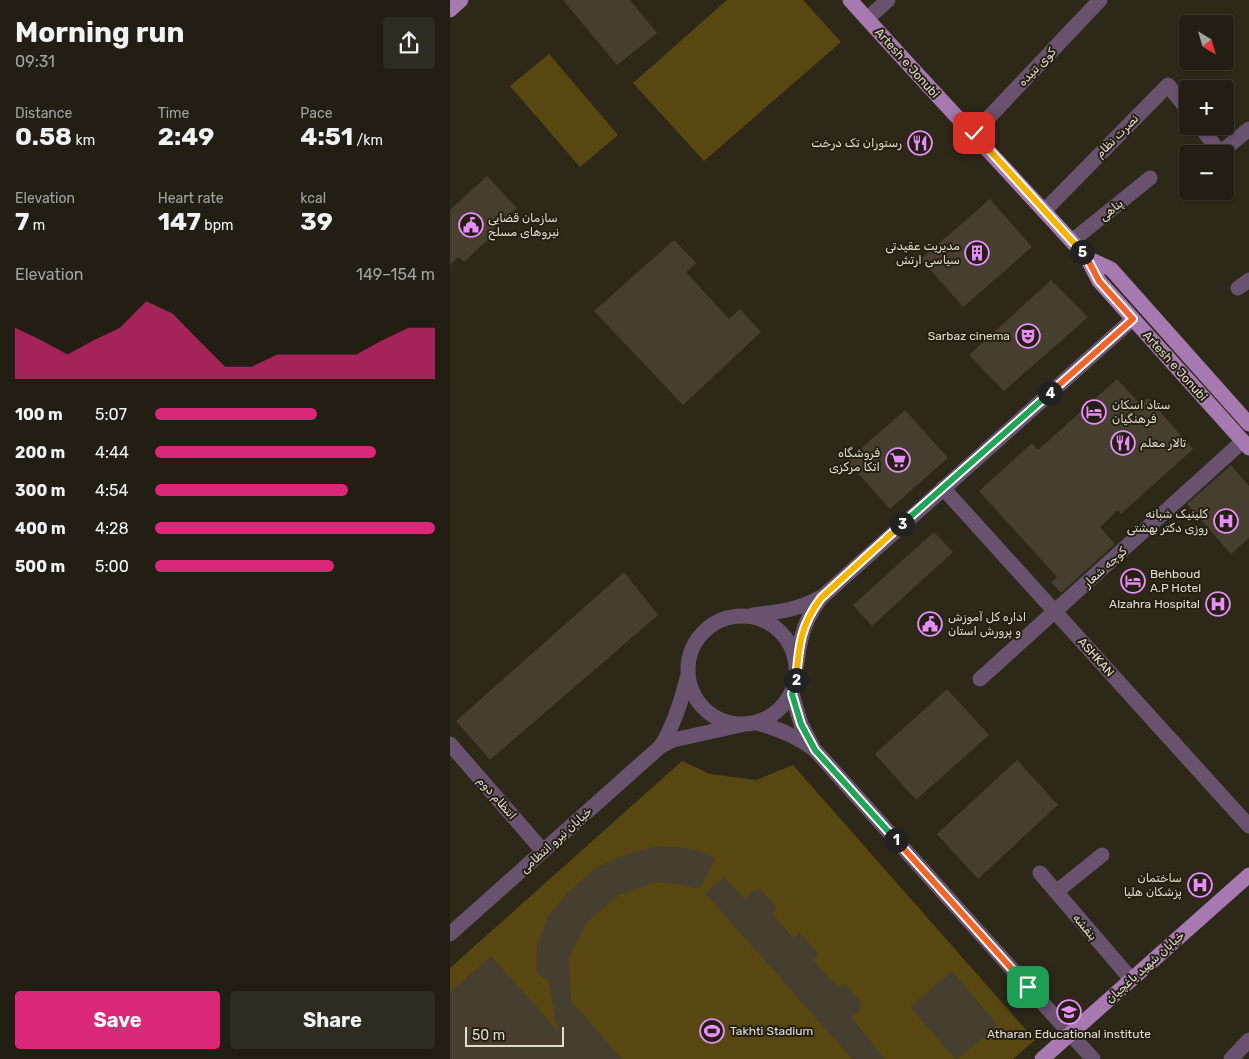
<!DOCTYPE html>
<html lang="en">
<head>
<meta charset="utf-8">
<style>
	:root { --surface:#221e13; --page:#2e2b21; --text:#f1f3f6; --muted:#a2a2a0; --line:#3f3c33; --accent:#db2777 }
	body { margin:0; font-family:Rubik,"Noto Sans Arabic",sans-serif; background:var(--page); color:var(--text); height:100vh; display:flex; flex-direction:column; font-size:19px; white-space:nowrap }
	* { box-sizing:border-box; margin:0 }
	p { font-size:16px; color:var(--muted) }
	.icon { flex:none; width:28px; height:28px; fill:none; stroke:currentColor; stroke-width:2; stroke-linecap:round; stroke-linejoin:round }
	.map { position:relative; flex:1; overflow:hidden }
	.details { display:flex; flex-direction:column; background:var(--surface); width:450px }
	.details>* { flex:none }
	.needle { width:32px; rotate:143deg }
	.controls { position:absolute; left:729px; top:15px; display:grid; gap:10px }
	.controls a { display:grid; place-items:center; width:55px; height:55px; border-radius:5px; background:var(--surface); box-shadow:0 1px 4px #0004,0 0 0 1px var(--line); font-size:25px }
	.scale { position:absolute; left:15px; bottom:12px; width:99px; box-sizing:border-box; padding-left:5px; border:2px solid #e0dcd2; border-top:0; font-size:14px; line-height:18px; white-space:nowrap; color:#e0dcd2; -webkit-text-stroke:4px #241f10; paint-order:stroke }
	.pin { position:absolute; display:grid; place-items:center; width:42px; height:42px; color:#fff; margin:-21px; border-radius:10px; box-shadow:0 2px 8px #0006 }
	.km { position:absolute; width:25px; height:25px; margin:-12px; border-radius:50%; background:#222; color:#fff; font-size:14px; line-height:25px; text-align:center }
	.round { display:grid; place-items:center; flex:none; width:52px; height:52px; border-radius:5px; background:var(--page) }
	.overview { display:flex; align-items:center; justify-content:space-between; height:85px; padding:0 15px }
	h1 { font-size:28px; font-weight:700; line-height:38px }
	.metrics { display:grid; grid-template-columns:repeat(3,1fr); gap:8px; height:85px; padding:5px 15px }
	.metrics div { display:grid; align-content:center }
	.metrics b { font-size:25px; font-weight:700 }
	.metrics small { font-size:14px; font-weight:400 }
	.metrics p { font-size:14px }
	.chart { height:140px; padding:10px 15px }
	.chart p { display:flex; justify-content:space-between }
	.chart svg { width:100%; height:90px; margin-top:5px; fill:var(--accent); opacity:.7 }
	.primary-button { display:flex; gap:10px; margin-top:auto; padding:10px 15px }
	.primary-button a { flex:1; height:58px; border-radius:5px; background:var(--accent); color:#fff; font-size:20px; font-weight:700; line-height:58px; text-align:center }
	.primary-button a+a { background:var(--page); color:var(--text) }
	ul { padding:0 15px; list-style:none; font-size:16px }
	li { display:grid; grid-template-columns:80px 60px 1fr; align-items:center; height:38px }
	li i { height:12px; border-radius:6px; background:var(--accent) }
	main { display:flex; flex:1; min-height:0 }
	.map>svg:first-child { display:block }
</style>
</head>
<body>
<main>
<section class="details">
<div class="overview"><div><h1>Morning run</h1><p>09:31</p></div><a class="round"><svg class="icon" aria-label="share" viewBox="0 0 24 24"><path d="M12 15V3M7 8l5-5 5 5M5 13v7h14v-7"/></svg></a></div>
<div class="metrics">
<div><p>Distance</p><b>0.58<small> km</small></b></div>
<div><p>Time</p><b>2:49</b></div>
<div><p>Pace</p><b>4:51<small> /km</small></b></div>
</div>
<div class="metrics">
<div><p>Elevation</p><b>7<small> m</small></b></div>
<div><p>Heart rate</p><b>147<small> bpm</small></b></div>
<div><p>kcal</p><b>39</b></div>
</div>
<div class="chart"><p><span>Elevation</span>149–154 m</p>
<svg viewBox="0 0 160 44" preserveAspectRatio="none"><path d="M0 44V19L10 25L20 32L30 25L40 19L50 6L60 12L70 25L80 38L90 38L100 32L110 32L120 32L130 32L140 25L150 19L160 19V44z"/></svg>
</div>
<ul>
<li><b>100 m</b>5:07<i style="width:58%"></i></li>
<li><b>200 m</b>4:44<i style="width:79%"></i></li>
<li><b>300 m</b>4:54<i style="width:69%"></i></li>
<li><b>400 m</b>4:28<i style="width:100%"></i></li>
<li><b>500 m</b>5:00<i style="width:64%"></i></li>
</ul>
<div class="primary-button"><a>Save</a><a>Share</a></div>
</section>
<div class="map">
<svg width="799" height="1059" viewBox="0 0 799 1059">
	<rect width="100%" height="100%" fill="#2e2819"/>
	<!-- green -->
	<g fill="#594711">
		<polygon points="277,0 353,0 391,42 254,161 183,83"/>
		<polygon points="99,54 168,135 130,167 60,86"/>
		<polygon points="232,761 260,774 306,780 343,765 585,1040 563,1059 0,1059 0,968"/>
	</g>
	<!-- building -->
	<g fill="#463f2f">
		<polygon points="113,0 180,0 207,33 167,65"/>
		<polygon points="37,176 67,208 42,230 45,233 14,262 8,257 0,265 0,210"/>
		<polygon points="540,199 582,247 513,307 471,259"/>
		<polygon points="224,240 246,263 236,272 279,319 290,309 311,332 233,405 144,311"/>
		<polygon points="601,280 638,317 554,391 519,355"/>
		<polygon points="667,379 691,405 698,398 743,449 671,514 668,510 650,527 665,544 611,593 601,582 607,577 529,491 582,443 588,450"/>
		<polygon points="455,410 498,458 440,509 397,461"/>
		<polygon points="781,465 799,486 799,538 781,554 737,504"/>
		<polygon points="484,532 503,552 422,626 403,605"/>
		<polygon points="174,572 208,615 40,760 6,721"/>
		<polygon points="497,689 539,735 466,800 425,754"/>
		<polygon points="567,760 608,805 528,879 487,834"/>
		<polygon points="207,846 239,848 266,858 250,889 228,884 205,882 169,895 137,922 119,957 121,1001 172,1059 0,1059 0,992 41,956 108,1031 98,980 87,974 87,947 98,916 117,893 144,869 176,854"/>
		<polygon points="274,877 295,899 301,892 311,889 327,908 322,913 343,938 350,933 369,954 363,960 388,987 394,983 411,1002 409,1012 401,1017 435,1059 402,1059 255,893"/>
		<polygon points="502,971 548,1025 508,1059 505,1059 460,1007"/>
	</g>
	<g fill="none" stroke-linecap="round" stroke-linejoin="round">
		<!-- minor -->
		<g stroke="#68526d" stroke-width="15">
			<polyline points="417,19 438,0"/>
			<polyline points="750,126 770,153 799,129"/>
			<polyline points="524,133 650,0"/>
			<polyline points="594,211 718,85 738,110"/>
			<polyline points="622,241 700,178"/>
			<polyline points="788,288 799,280"/>
			<polyline points="493,488 799,826"/>
			<path d="M303 615C327 612 348 610 369 598"/>
			<circle cx="292" cy="670" r="54"/>
			<path d="M347 663C350 637 355 619 371 598L683 319"/>
			<polyline points="530,679 793,441"/>
			<polyline points="342,694 351,724 363,747"/>
			<path d="M307 723C329 729 347 736 365 750L643 1059"/>
			<polyline points="0,744 93,851"/>
			<path d="M211 746C224 725 231 703 237 678"/>
			<polyline points="590,873 681,979"/>
			<polyline points="606,892 652,855"/>
			<polyline points="0,934 211,746 223,740 291,725"/>
			<polyline points="781,1059 799,1040"/>
		</g>
		<!-- major -->
		<g stroke="#a679b1" stroke-width="15">
			<path d="M400 0C478 87 558 171 637 258L649 281 799 448"/>
			<polyline points="0,10 11,0"/>
			<polyline points="637,258 661,269 799,424"/>
			<polyline points="592,1059 799,875"/>
		</g>
	</g>
	<g fill="none" stroke-linecap="round" stroke-linejoin="round">
		<!-- split-1 casing -->
		<g stroke="#fff" stroke-width="10">
			<polyline id="split-1" points="446,840 578,987"/>
		</g>
		<!-- split-2 casing -->
		<g stroke="#fff" stroke-width="10">
			<polyline id="split-2" points="346,680 342,694 351,724 365,750 446,840"/>
		</g>
		<!-- split-3 casing -->
		<g stroke="#fff" stroke-width="10">
			<path id="split-3" d="M346 680C349 646 350 626 371 598L452 524"/>
		</g>
		<!-- split-4 casing -->
		<g stroke="#fff" stroke-width="10">
			<polyline id="split-4" points="452,524 600,393"/>
		</g>
		<!-- split-5 casing -->
		<g stroke="#fff" stroke-width="10">
			<polyline id="split-5" points="600,393 683,319 649,281 637,258 632,252"/>
		</g>
		<!-- split-6 casing -->
		<g stroke="#fff" stroke-width="10">
			<polyline id="split-6" points="524,133 632,252"/>
		</g>
		<!-- split-1 -->
		<use href="#split-1" stroke="#f0652b" stroke-width="6"/>
		<!-- split-2 -->
		<use href="#split-2" stroke="#22a559" stroke-width="6"/>
		<!-- split-3 -->
		<use href="#split-3" stroke="#f5b400" stroke-width="6"/>
		<!-- split-4 -->
		<use href="#split-4" stroke="#22a559" stroke-width="6"/>
		<!-- split-5 -->
		<use href="#split-5" stroke="#f0652b" stroke-width="6"/>
		<!-- split-6 -->
		<use href="#split-6" stroke="#f5b400" stroke-width="6"/>
	</g>
	<!-- icons -->
	<defs>
		<g id="restaurant-ring" transform="scale(1.25)"><circle r="9.5" fill="#241f10" stroke="#e98dfe" stroke-width="1.5"/><path d="M-5-6h1v4h1v-4h1v4h1v-4h1v5L-1.5 .5V6h-2V.5L-5-1ZM5-6V6H3V1.5H1.5Q1.5-4 5-6Z" fill="#e98dfe"/></g>
		<g id="civic-ring" transform="scale(1.25)"><circle r="9.5" fill="#241f10" stroke="#e98dfe" stroke-width="1.5"/><path d="M-.6-6.5H3V-4.5H.6V-3L4-1V1h2V6H-6V1h2V-1L-.6-3ZM-1.2 2.5V6h2.4V2.5Z" fill="#e98dfe"/></g>
		<g id="building-ring" transform="scale(1.25)"><circle r="9.5" fill="#241f10" stroke="#e98dfe" stroke-width="1.5"/><path d="M-4-6H4V6H1V3H-1V6H-4ZM-2.5-4.3h1.7v1.8h-1.7ZM.8-4.3h1.7v1.8H.8ZM-2.5-1h1.7V.8h-1.7ZM.8-1h1.7V.8H.8Z" fill="#e98dfe"/></g>
		<g id="theatre-ring" transform="scale(1.25)"><circle r="9.5" fill="#241f10" stroke="#e98dfe" stroke-width="1.5"/><path d="M-5-5.5Q0-4 5-5.5V0Q5 5 0 6Q-5 5-5 0ZM-3.3-2.5H-1v1.5H-3.3ZM1-2.5H3.3v1.5H1ZM-2.8 1Q0 5.5 2.8 1Z" fill="#e98dfe"/></g>
		<g id="hotel-ring" transform="scale(1.25)"><circle r="9.5" fill="#241f10" stroke="#e98dfe" stroke-width="1.5"/><path d="M-6-4.5h1.5V1H6V5H4.5V3h-9V5H-6ZM-4 0a1.8 1.8 0 1 1 3.6 0ZM.5 0V-2.5h3Q6-2.5 6 0Z" fill="#e98dfe"/></g>
		<g id="supermarket-ring" transform="scale(1.25)"><circle r="9.5" fill="#241f10" stroke="#e98dfe" stroke-width="1.5"/><path d="M-6-5.5h2.5l.6 2H6L4.5 2H-2.5L-4.4-4H-6ZM-1.5 3.2a1.3 1.3 0 1 0 .1 0ZM3 3.2a1.3 1.3 0 1 0 .1 0Z" fill="#e98dfe"/></g>
		<g id="hospital-ring" transform="scale(1.25)"><circle r="9.5" fill="#241f10" stroke="#e98dfe" stroke-width="1.5"/><path d="M-5-5h3v3.5h4V-5h3V5h-3V1.5h-4V5h-3Z" fill="#e98dfe"/></g>
		<g id="school-ring" transform="scale(1.25)"><circle r="9.5" fill="#241f10" stroke="#e98dfe" stroke-width="1.5"/><path d="M0-5L7-2L0 1L-7-2ZM-4 1L0 2.5L4 1V4Q0 6-4 4Z" fill="#e98dfe"/></g>
		<g id="stadium-ring" transform="scale(1.25)"><circle r="9.5" fill="#241f10" stroke="#e98dfe" stroke-width="1.5"/><path d="M0-5a6.5 5 0 1 0 0 10a6.5 5 0 1 0 0-10ZM-3.5-1.8h7v3.6h-7Z" fill="#e98dfe"/></g>
	</defs>
	<g fill-rule="evenodd">
		<use href="#restaurant-ring" x="470" y="143"/>
		<use href="#civic-ring" x="21" y="225"/>
		<use href="#building-ring" x="527" y="253"/>
		<use href="#theatre-ring" x="578" y="336"/>
		<use href="#hotel-ring" x="644" y="412"/>
		<use href="#restaurant-ring" x="673" y="443"/>
		<use href="#supermarket-ring" x="448" y="460"/>
		<use href="#hospital-ring" x="776" y="521"/>
		<use href="#hotel-ring" x="683" y="581"/>
		<use href="#hospital-ring" x="768" y="604"/>
		<use href="#civic-ring" x="480" y="624"/>
		<use href="#hospital-ring" x="750" y="885"/>
		<use href="#school-ring" x="619" y="1012"/>
		<use href="#stadium-ring" x="262" y="1031"/>
	</g>
	<g text-anchor="middle" stroke-width="4" stroke-linejoin="round" paint-order="stroke">
		<!-- street labels -->
		<g font-size="12" fill="#e0dcd2" stroke="#241f10">
			<text transform="translate(457 63) rotate(48)" y="4">Artesh e Jonubi</text>
			<text transform="translate(587 67) rotate(-46)" y="4">کوی تنیده</text>
			<text transform="translate(667 136) rotate(-45)" y="4">نصرت نظام</text>
			<text transform="translate(661 210) rotate(-39)" y="4">پناهی</text>
			<text transform="translate(725 366) rotate(48)" y="4">Artesh e Jonubi</text>
			<text transform="translate(655 567) rotate(-42)" y="4">کوچه شعار</text>
			<text transform="translate(646 657) rotate(48)" y="4">ASHKAN</text>
			<text transform="translate(47 798) rotate(49)" y="4">انتظام دوم</text>
			<text transform="translate(106 840) rotate(-42)" y="4">خیابان نیرو انتظامی</text>
			<text transform="translate(635 927) rotate(50)" y="4">بنفشه</text>
			<text transform="translate(695 967) rotate(-42)" y="4">خیابان شهید یاغچیان</text>
		</g>
		<!-- poi labels -->
		<g font-size="12" fill="#e0dcd2" stroke="#241f10" text-anchor="end">
			<text x="452" y="147">رستوران تک درخت</text>
			<text x="38" y="222" text-anchor="start">سازمان قضایی<tspan x="38" dy="14">نیروهای مسلح</tspan></text>
			<text x="510" y="250">مدیریت عقیدتی<tspan x="510" dy="14">سیاسی ارتش</tspan></text>
			<text x="560" y="340">Sarbaz cinema</text>
			<text x="662" y="409" text-anchor="start">ستاد اسکان<tspan x="662" dy="14">فرهنگیان</tspan></text>
			<text x="690" y="447" text-anchor="start">تالار معلم</text>
			<text x="430" y="457">فروشگاه<tspan x="430" dy="14">اتکا مرکزی</tspan></text>
			<text x="758" y="518">کلینیک شبانه<tspan x="758" dy="14">روزی دکتر بهشتی</tspan></text>
			<text x="700" y="578" text-anchor="start">Behboud<tspan x="700" dy="14">A.P Hotel</tspan></text>
			<text x="750" y="608">Alzahra Hospital</text>
			<text x="498" y="621" text-anchor="start">اداره کل آموزش<tspan x="498" dy="14">و پرورش استان</tspan></text>
			<text x="732" y="882">ساختمان<tspan x="732" dy="14">پزشکان هلیا</tspan></text>
			<text x="280" y="1035" text-anchor="start">Takhti Stadium</text>
			<text x="619" y="1038" text-anchor="middle">Atharan Educational institute</text>
		</g>
	</g>
</svg>
<div class="controls">
<a><svg class="needle" viewBox="-14 -14 28 28"><path d="M0-13l5 13h-10z" fill="#e53935"/><path d="M0 13l5-13h-10z" fill="#a2a2a0"/></svg></a>
<a>+</a>
<a>−</a>
</div>
<div class="scale">50 m</div>
<div class="pin" style="left:578px;top:987px;background:#1e9e55"><svg class="icon" aria-label="arrive" viewBox="0 0 24 24"><path d="M6 21V4h12l-3 4 3 4H6"/></svg></div>
<div class="pin" style="left:524px;top:133px;background:#d93025"><svg class="icon" aria-label="check" viewBox="0 0 24 24"><path d="M5 12l5 5 9-10"/></svg></div>
<b class="km" style="left:446px;top:840px">1</b>
<b class="km" style="left:346px;top:680px">2</b>
<b class="km" style="left:452px;top:524px">3</b>
<b class="km" style="left:600px;top:393px">4</b>
<b class="km" style="left:632px;top:252px">5</b>
</div>
</main>
</body>
</html>
